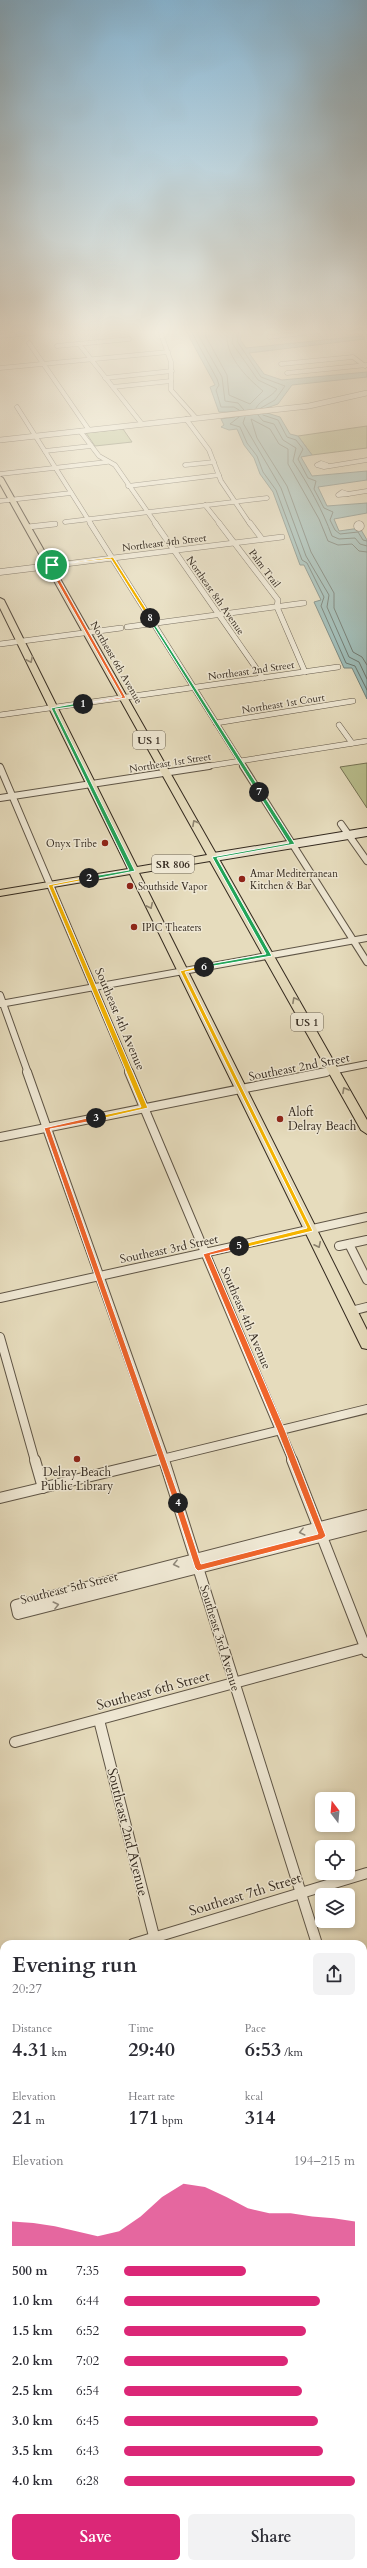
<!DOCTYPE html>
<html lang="en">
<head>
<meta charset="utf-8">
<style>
	:root { --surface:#fff; --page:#f2f2f3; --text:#2b2b33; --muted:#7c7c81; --accent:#db2777 }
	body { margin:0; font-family:Cardo,serif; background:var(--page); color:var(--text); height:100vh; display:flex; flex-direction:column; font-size:15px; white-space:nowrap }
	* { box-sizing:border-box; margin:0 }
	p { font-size:13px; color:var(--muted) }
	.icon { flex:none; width:22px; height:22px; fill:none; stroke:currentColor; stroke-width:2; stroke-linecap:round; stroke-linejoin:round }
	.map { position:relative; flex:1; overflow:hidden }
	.details { position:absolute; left:0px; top:1940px; width:367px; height:628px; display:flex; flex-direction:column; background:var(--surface); border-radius:12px 12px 0 0; box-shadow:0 2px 6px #0003 }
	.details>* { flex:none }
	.needle { width:26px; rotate:344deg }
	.controls { position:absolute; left:315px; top:1792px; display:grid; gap:8px }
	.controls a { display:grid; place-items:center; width:40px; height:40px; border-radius:6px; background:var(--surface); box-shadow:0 2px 6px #0003; font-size:20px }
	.pin { position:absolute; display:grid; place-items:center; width:34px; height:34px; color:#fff; margin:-17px; border:2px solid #fff; border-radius:50%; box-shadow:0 1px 4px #0007 }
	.km { position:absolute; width:20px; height:20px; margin:-10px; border-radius:50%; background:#222; color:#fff; font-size:11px; line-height:20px; text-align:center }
	.round { display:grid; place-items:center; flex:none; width:42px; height:42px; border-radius:6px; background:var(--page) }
	.headline { display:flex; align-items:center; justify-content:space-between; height:68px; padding:0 12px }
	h1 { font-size:22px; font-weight:700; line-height:30px }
	.stats { display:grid; grid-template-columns:repeat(3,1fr); gap:6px; height:68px; padding:4px 12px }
	.stats div { display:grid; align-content:center }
	.stats b { font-size:20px; font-weight:700 }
	.stats small { font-size:11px; font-weight:400 }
	.stats p { font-size:11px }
	.chart { height:112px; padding:8px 12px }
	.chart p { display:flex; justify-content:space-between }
	.chart svg { width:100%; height:72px; margin-top:4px; fill:var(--accent); opacity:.7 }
	.button { display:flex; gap:8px; margin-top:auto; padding:8px 12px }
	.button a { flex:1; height:46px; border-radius:6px; background:var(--accent); color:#fff; font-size:16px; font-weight:700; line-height:46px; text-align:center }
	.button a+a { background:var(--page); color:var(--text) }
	ul { padding:0 12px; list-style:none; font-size:13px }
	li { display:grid; grid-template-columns:64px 48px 1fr; align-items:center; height:30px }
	li i { height:10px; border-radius:5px; background:var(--accent) }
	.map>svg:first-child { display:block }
</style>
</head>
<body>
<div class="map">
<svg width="367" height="2568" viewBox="0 0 367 2568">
	<rect width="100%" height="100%" fill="#e6dcbd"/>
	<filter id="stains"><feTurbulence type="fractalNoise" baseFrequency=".005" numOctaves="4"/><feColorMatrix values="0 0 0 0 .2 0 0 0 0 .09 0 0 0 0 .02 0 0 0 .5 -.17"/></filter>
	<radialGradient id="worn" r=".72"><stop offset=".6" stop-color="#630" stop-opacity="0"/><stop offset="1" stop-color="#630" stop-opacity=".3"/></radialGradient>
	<!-- green -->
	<g fill="#b9bf8e" stroke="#767456">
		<polygon points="367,426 367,448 312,455 298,436"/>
		<polygon points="123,429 132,442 95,446 86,433"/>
		<polygon points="367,763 367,808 340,767"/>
	</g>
	<!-- water -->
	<polygon fill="#97bab7" stroke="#6f807a" points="186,331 246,331 240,339 246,348 363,336 365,339 249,353 264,374 282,380 367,372 367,377 292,385 278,404 264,409 267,413 280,417 290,434 298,436 312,455 301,457 312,476 367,471 367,480 318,487 327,506 367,503 367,513 334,519 339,531 360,528 367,540 367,699 352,668 344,668 314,602 321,600 304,565 300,565 273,492 260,474 254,458 244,445 237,429 229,430 221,427 224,425 221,419 235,417 235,412 219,412 210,387 215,385 213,381"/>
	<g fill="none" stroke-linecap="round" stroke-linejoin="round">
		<!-- shore -->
		<g stroke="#64716a" stroke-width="1">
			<polyline points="191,331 217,379 219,385 216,390 221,407 234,407 239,410"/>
			<polyline points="196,331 222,377 225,401 238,403 244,410"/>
			<path d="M203 331 227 375 229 395 250 404 263 391C246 377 224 355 227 331"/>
			<path d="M234 331 232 343 258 380 277 389C271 398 261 399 256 408"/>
			<polyline points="239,331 237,341 261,377 285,386 275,400 261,408"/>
			<path d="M258 415 263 421 274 424 283 440 296 448 293 461C308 484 323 511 332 536L339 539 355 538 360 544 367 546"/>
			<polyline points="263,415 278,420 287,437 296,440 303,449 298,459 308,478 316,481 314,489 324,508 333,512 330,520 335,530 340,534 358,532 363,540 367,541"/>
			<polyline points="239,417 230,424 240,427 247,443 257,456 263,472 276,490 302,560 307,563 324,597 321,606 346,663 355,666 367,690"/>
			<polyline points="245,417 243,423 281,488 306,556 329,595 327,607 349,657 359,662 367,679"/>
			<polyline points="367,552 359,551 352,544 338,545 328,541 319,519 288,464 288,449 279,444 270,429 251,419 257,438 287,486 311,552 334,593 334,608 353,652 362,657 367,665"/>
		</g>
		<!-- minor-far5 casing -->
		<g stroke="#5f5546" stroke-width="5">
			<g id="minor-far5">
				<polyline points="160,331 171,362 171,390 196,418"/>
				<polyline points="0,336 52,331"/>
				<polyline points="269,337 320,331"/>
				<polyline points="29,343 89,430"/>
				<polyline points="79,344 142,424"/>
				<polyline points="57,346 129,339"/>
				<polyline points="281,364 353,357 365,366"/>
				<polyline points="0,368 168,352"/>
				<polyline points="287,373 367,365"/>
				<polyline points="105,378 172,371"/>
				<polyline points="113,387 171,381"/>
				<polyline points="17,407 91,524"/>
				<polyline points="186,419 209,450 221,481 250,524"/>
				<polyline points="80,431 99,456 115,465 156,524"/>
				<polyline points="45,451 91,446"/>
				<polyline points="185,465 214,462"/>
				<polyline points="327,465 321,463 317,465 324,467 367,460"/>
				<polyline points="0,474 107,462"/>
				<polyline points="128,486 219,475"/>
				<polygon points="342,492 348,494 338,495"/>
				<polyline points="348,494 367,491"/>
				<polyline points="0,501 71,493"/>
				<polyline points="205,505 220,524"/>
				<polyline points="65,522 267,498"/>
			</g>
		</g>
		<!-- minor-far4 casing -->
		<g stroke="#5f5546" stroke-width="6">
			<g id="minor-far4">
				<polyline points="90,523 244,767"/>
				<polyline points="155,523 263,678"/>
				<polyline points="219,523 278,600 277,607 305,672"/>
				<polyline points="250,523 262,539"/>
				<circle cx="359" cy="526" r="2.5"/>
				<polyline points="28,527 55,524"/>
				<polyline points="49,566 282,537"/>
				<polyline points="127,627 304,603"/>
				<polyline points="0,644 121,628"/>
				<polyline points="0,715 338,667"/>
				<polyline points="216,723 353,701"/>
				<polyline points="339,725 352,743"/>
				<polyline points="202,767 367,741"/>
			</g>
		</g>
		<!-- minor-far3 casing -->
		<g stroke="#5f5546" stroke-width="8">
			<g id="minor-far3">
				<polyline points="243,766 367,962"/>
				<polyline points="0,767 130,1073"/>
				<polyline points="0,798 209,766"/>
				<polyline points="341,824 367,861"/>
				<polyline points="0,995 28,1073"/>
				<polyline points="0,1004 367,938"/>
				<polyline points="321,1073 367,1064"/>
			</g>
		</g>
		<!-- minor-far2 casing -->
		<g stroke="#5f5546" stroke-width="10">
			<g id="minor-far2">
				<polyline points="27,1072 165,1461"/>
				<polyline points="129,1072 293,1461"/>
				<polyline points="0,1137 326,1072"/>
				<polyline points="349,1244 367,1280"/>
				<polyline points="339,1246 367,1240"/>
				<polyline points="0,1298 367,1217"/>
				<polyline points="351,1311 367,1307"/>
				<polyline points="0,1337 35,1461"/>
				<polyline points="154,1461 367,1409"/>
			</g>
		</g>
		<!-- minor-far1 casing -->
		<g stroke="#5f5546" stroke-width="12">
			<g id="minor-far1">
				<polyline points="35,1460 43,1488"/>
				<polyline points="164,1460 317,1944"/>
				<polyline points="292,1460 367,1652"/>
				<polyline points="0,1498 158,1460"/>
				<polyline points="367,1515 16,1605 18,1614 367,1525"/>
				<polyline points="99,1720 156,1944"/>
				<polyline points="15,1742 367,1647"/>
				<polyline points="133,1944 367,1873"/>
			</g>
		</g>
		<!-- minor casing -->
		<g stroke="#5f5546" stroke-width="14">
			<g id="minor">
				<polyline points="363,2089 367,2101"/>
				<polyline points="363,2153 367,2151"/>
				<polyline points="363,2510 367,2509"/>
				<polyline points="106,2564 107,2568"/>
				<polyline points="313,2564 314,2568"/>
				<polyline points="219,2568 228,2564"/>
			</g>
		</g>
		<!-- tertiary-far1 casing -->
		<g stroke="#5f5546" stroke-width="6">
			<polyline id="tertiary-far1" points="0,440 309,406 367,393"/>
		</g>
		<!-- tertiary casing -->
		<g stroke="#5f5546" stroke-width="7">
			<polyline id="tertiary" points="0,572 49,566"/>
		</g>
		<!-- secondary casing -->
		<g stroke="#32281e" stroke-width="10">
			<polyline id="secondary" points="214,857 367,832"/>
		</g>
		<!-- primary casing -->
		<g stroke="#32281e" stroke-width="2">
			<polygon id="primary" points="0,476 3,478 367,1120 367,1134 361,1130 210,861 139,873 367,1330 367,1349 362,1348 360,1344 130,874 0,896 0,890 128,869 0,608 0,598 4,600 137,867 207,855 0,484"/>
		</g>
		<!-- minor-far5 -->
		<use href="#minor-far5" stroke="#efe8d4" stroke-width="4"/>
		<!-- minor-far4 -->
		<use href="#minor-far4" stroke="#efe8d4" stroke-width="5"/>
		<!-- minor-far3 -->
		<use href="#minor-far3" stroke="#efe8d4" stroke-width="6"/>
		<!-- minor-far2 -->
		<use href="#minor-far2" stroke="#efe8d4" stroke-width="8"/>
		<!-- minor-far1 -->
		<use href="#minor-far1" stroke="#efe8d4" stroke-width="10"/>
		<!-- minor -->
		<use href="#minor" stroke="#efe8d4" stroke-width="12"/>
		<!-- tertiary-far1 -->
		<use href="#tertiary-far1" stroke="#efe8d4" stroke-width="5"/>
		<!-- tertiary -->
		<use href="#tertiary" stroke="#efe8d4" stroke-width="6"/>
		<!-- secondary -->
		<use href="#secondary" stroke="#efe8d4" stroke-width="8"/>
		<!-- primary -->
		<use href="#primary" fill="#e6dcbd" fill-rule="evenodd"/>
		<!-- rail -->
		<g stroke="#32281e" stroke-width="3" stroke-dasharray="11 11" stroke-linecap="butt">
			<polyline points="0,1952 4,2056"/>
			<polyline points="0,2143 4,2255"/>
			<polyline points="18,2564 18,2568"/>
			<polyline points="26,2564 26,2568"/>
		</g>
	</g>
	<!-- one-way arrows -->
	<defs><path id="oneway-chevron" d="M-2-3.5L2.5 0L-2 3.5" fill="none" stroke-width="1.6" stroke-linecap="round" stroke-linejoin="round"/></defs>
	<g stroke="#8c826e">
		<use href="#oneway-chevron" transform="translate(30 660) rotate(64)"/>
		<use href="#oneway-chevron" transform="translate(195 823) rotate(-119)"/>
		<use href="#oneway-chevron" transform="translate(150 906) rotate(64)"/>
		<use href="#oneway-chevron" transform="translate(295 1000) rotate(-119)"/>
		<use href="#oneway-chevron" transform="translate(345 1090) rotate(-119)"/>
		<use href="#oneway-chevron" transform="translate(318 1245) rotate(64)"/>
	</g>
	<g stroke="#908879">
		<use href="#oneway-chevron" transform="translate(302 1532) rotate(166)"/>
		<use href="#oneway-chevron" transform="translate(176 1564) rotate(166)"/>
		<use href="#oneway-chevron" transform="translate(56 1605) rotate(-14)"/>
	</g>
	<!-- sky -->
	<linearGradient id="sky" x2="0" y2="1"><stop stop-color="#87b6d4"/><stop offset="0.48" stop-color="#f4efe1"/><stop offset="1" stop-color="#f4efe1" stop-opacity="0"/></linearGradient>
	<rect width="367" height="691" fill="url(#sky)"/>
	<!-- split-1 -->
	<polygon fill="#f0652b" stroke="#fff" points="49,564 54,565 52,566 126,698 81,704 122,697 48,566"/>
	<!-- split-2 -->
	<polygon fill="#22a559" stroke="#fff" points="83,702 84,705 55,709 135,871 89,880 87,877 129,870 51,708"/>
	<!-- split-3 -->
	<polygon fill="#f5b400" stroke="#fff" points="89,877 90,879 53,886 148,1108 96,1120 94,1117 141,1107 48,885"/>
	<!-- split-4 -->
	<polygon fill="#f0652b" stroke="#fff" points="96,1116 98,1120 50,1129 181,1503 178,1506 174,1503 44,1128"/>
	<!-- split-5 -->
	<polygon fill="#f0652b" stroke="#fff" points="239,1244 241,1248 210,1255 285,1430 326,1536 322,1539 198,1571 195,1568 174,1503 178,1500 181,1503 201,1564 318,1534 277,1430 203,1254"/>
	<!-- split-6 -->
	<polygon fill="#f5b400" stroke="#fff" points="204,965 206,968 185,972 313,1231 239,1249 235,1246 307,1228 180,971"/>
	<!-- split-7 -->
	<polygon fill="#22a559" stroke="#fff" points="261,791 295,844 217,858 272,956 202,968 204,965 266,954 212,857 289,843 257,792"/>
	<!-- split-8 -->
	<polygon fill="#22a559" stroke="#fff" points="150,617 262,792 261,793 257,792 148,618"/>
	<!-- split-9 -->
	<polygon fill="#f5b400" stroke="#fff" points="113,557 152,618 151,619 148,618 111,559 50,565"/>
	<!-- markers -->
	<g fill="#8f2418" stroke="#efe8d4" stroke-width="1.5">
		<circle cx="105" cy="843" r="4"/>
		<circle cx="242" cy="879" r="4"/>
		<circle cx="130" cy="886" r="4"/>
		<circle cx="134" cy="927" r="4"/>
		<circle cx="280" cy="1119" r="4"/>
		<circle cx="77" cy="1459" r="4"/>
	</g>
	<g text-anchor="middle" stroke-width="3" stroke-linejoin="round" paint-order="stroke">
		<!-- far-street labels -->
		<g font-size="10" fill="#32281e" stroke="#efe8d4">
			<text transform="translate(164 542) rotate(-7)" y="4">Northeast 4th Street</text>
			<text transform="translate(265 568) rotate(53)" y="4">Palm Trail</text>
			<text transform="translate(216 595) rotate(55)" y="4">Northeast 8th Avenue</text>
			<text transform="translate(117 662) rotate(60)" y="4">Northeast 6th Avenue</text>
			<text transform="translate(251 670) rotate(-8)" y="4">Northeast 2nd Street</text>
			<text transform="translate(283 703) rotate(-9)" y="4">Northeast 1st Court</text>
			<text transform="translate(170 762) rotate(-9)" y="4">Northeast 1st Street</text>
		</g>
		<!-- far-poi labels -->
		<g font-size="10" fill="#32281e" stroke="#efe8d4" text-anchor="start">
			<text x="97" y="847" text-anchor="end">Onyx Tribe</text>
			<text x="250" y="877">Amar Mediterranean<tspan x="250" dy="12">Kitchen &amp; Bar</tspan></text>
			<text x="138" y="890">Southside Vapor</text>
			<text x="142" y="931">IPIC Theaters</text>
		</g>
		<!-- shield labels -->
		<g fill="#efe8d4" stroke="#6b6255" stroke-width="1">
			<rect x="133" y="731" width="32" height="18" rx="3"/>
			<rect x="152" y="855" width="42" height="18" rx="3"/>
			<rect x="291" y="1013" width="32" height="18" rx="3"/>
		</g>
		<g font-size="11" font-weight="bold" fill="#32281e">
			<text x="149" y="744">US 1</text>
			<text x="173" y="868">SR 806</text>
			<text x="307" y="1026">US 1</text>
		</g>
		<!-- street labels -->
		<g font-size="12" fill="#32281e" stroke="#efe8d4">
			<text transform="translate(120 1019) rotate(67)" y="4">Southeast 4th Avenue</text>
			<text transform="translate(299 1067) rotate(-11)" y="4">Southeast 2nd Street</text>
			<text transform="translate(169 1249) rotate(-12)" y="4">Southeast 3rd Street</text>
			<text transform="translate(246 1318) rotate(67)" y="4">Southeast 4th Avenue</text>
			<text transform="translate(69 1588) rotate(-14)" y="4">Southeast 5th Street</text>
			<text transform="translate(220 1638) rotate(73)" y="4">Southeast 3rd Avenue</text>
		</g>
		<!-- poi labels -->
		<g font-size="12" fill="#32281e" stroke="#efe8d4" text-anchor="start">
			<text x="288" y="1116">Aloft<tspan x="288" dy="14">Delray Beach</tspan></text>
			<text x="77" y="1476" text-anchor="middle">Delray Beach<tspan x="77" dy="14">Public Library</tspan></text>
		</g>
		<!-- near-street labels -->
		<g font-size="14" fill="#32281e" stroke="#efe8d4">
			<text transform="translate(153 1690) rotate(-15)" y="5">Southeast 6th Street</text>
			<text transform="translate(128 1832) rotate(76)" y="5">Southeast 2nd Avenue</text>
			<text transform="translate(245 1894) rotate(-17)" y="5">Southeast 7th Street</text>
		</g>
	</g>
	<rect width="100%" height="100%" filter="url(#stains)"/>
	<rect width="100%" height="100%" fill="url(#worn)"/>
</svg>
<div class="controls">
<a><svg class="needle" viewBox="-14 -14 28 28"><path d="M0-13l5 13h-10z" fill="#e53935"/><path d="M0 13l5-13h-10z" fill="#7c7c81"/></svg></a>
<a><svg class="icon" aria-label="locate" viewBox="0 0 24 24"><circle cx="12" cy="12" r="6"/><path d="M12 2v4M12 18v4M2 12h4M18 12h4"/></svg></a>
<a><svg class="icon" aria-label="layers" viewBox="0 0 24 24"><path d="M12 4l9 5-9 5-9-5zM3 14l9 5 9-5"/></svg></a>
</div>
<div class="pin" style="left:52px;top:565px;background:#1e9e55"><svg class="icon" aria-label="arrive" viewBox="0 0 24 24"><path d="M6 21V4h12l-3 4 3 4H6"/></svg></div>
<b class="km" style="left:83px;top:704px">1</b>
<b class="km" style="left:89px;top:878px">2</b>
<b class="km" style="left:96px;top:1118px">3</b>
<b class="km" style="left:178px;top:1503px">4</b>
<b class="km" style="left:239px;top:1246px">5</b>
<b class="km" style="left:204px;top:967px">6</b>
<b class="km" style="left:259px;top:792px">7</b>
<b class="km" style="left:150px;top:618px">8</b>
<section class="details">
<div class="headline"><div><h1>Evening run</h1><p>20:27</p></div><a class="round"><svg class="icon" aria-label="share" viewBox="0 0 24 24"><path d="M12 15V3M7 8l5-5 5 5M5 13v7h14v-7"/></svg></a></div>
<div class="stats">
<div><p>Distance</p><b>4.31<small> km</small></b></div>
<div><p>Time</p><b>29:40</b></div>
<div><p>Pace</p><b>6:53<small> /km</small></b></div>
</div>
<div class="stats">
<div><p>Elevation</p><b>21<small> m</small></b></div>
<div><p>Heart rate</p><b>171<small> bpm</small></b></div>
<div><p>kcal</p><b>314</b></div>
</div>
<div class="chart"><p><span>Elevation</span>194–215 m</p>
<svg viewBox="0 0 160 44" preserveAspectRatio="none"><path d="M0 44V29L10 30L20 32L30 35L40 38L50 35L60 26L70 14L80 6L90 8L100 14L110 21L120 24L130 24L140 26L150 27L160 29V44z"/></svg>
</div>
<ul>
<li><b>500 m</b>7:35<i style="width:53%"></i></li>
<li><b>1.0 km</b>6:44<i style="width:85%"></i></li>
<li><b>1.5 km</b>6:52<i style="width:79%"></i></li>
<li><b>2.0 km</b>7:02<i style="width:71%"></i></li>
<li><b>2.5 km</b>6:54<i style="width:77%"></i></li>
<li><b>3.0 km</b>6:45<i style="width:84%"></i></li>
<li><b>3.5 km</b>6:43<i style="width:86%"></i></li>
<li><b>4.0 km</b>6:28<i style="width:100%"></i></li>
</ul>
<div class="button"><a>Save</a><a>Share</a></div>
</section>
</div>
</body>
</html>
